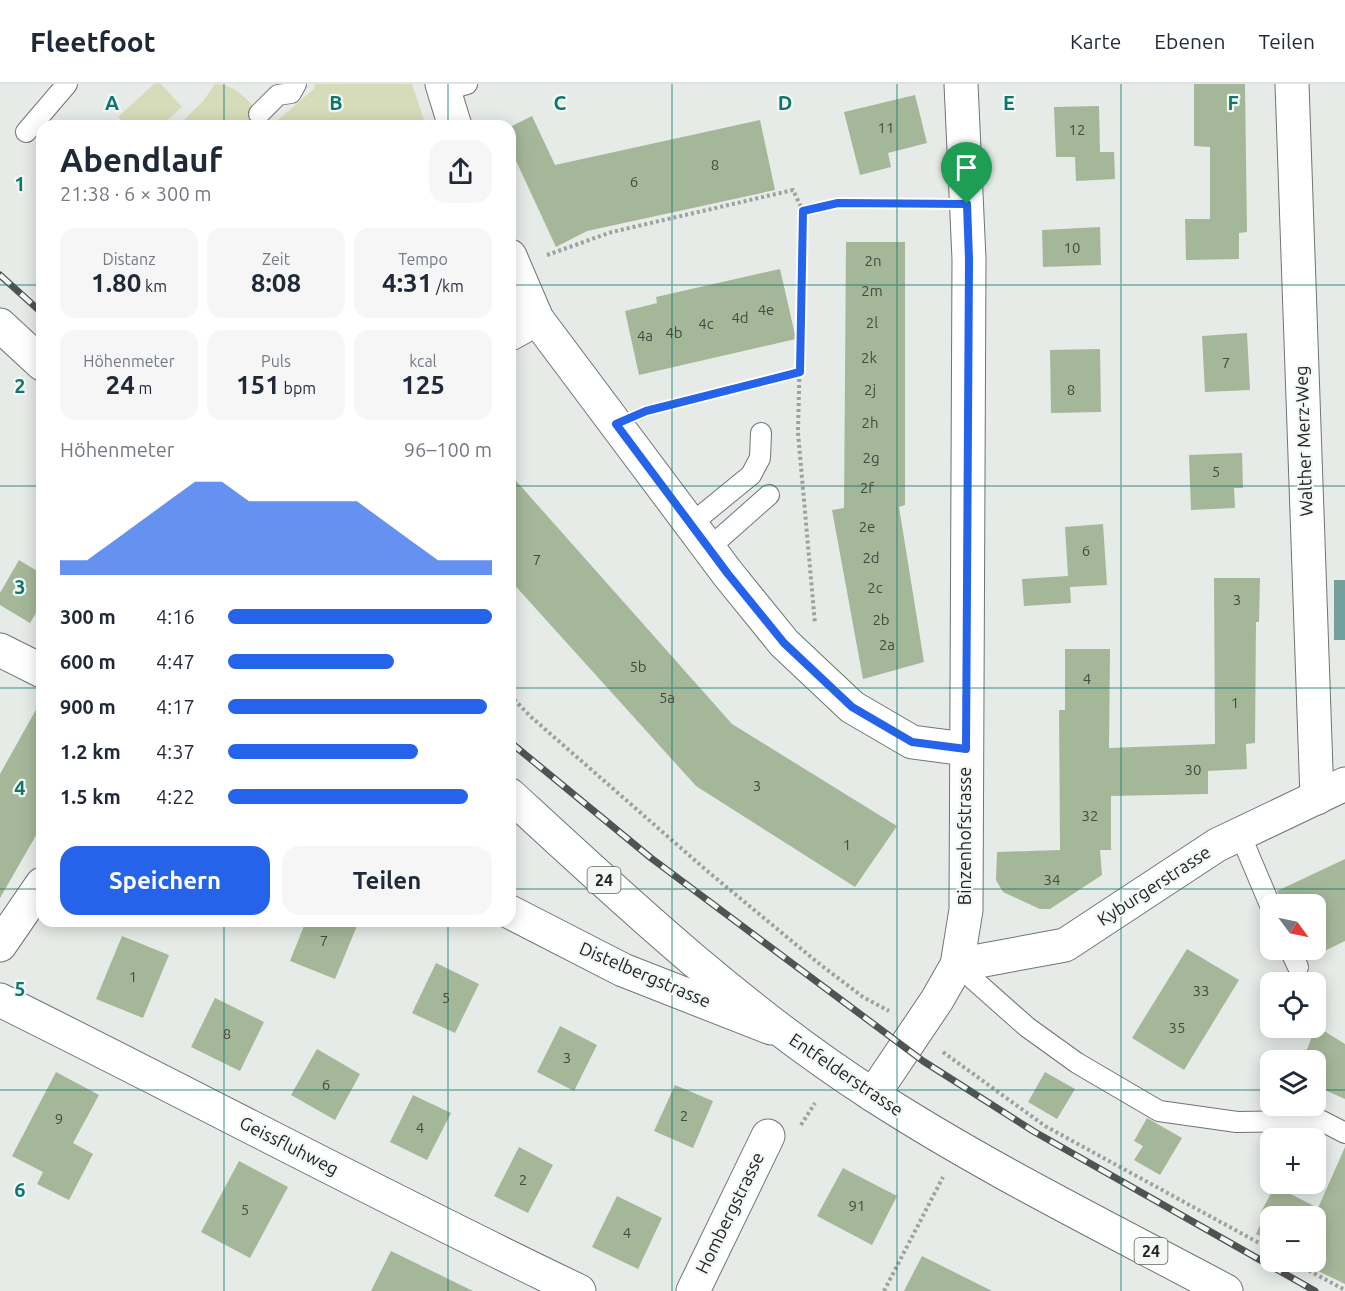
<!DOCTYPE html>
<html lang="de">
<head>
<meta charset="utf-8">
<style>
	:root { --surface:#fff; --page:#f6f6f7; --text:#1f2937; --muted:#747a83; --line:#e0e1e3; --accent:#2563eb }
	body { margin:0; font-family:Ubuntu,sans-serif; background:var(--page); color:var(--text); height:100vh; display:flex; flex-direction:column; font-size:22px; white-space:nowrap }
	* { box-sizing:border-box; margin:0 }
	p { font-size:20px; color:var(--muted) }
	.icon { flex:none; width:33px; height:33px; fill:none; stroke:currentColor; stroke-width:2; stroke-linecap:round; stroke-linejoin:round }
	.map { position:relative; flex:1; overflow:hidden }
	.details { position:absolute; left:36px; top:36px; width:480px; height:807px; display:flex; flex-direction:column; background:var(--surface); border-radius:18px; box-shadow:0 3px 15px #0003 }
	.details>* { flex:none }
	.needle { width:39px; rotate:123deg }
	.buttons { position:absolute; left:1260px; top:810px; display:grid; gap:12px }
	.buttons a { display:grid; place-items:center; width:66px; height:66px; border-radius:12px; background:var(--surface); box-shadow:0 3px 15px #0003; font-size:30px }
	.pin { position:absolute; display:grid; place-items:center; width:51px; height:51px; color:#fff; margin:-62px -26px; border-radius:50% 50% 50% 0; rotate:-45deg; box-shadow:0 0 6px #0007 }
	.pin .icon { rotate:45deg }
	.round { display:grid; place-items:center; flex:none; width:63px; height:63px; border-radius:18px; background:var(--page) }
	.head { display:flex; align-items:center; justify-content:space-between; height:102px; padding:0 24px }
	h1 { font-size:33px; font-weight:600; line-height:45px }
	.metrics { display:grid; grid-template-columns:repeat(3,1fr); gap:9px; height:102px; padding:6px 24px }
	.metrics div { display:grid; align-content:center; border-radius:15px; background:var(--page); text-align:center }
	.metrics b { font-size:26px; font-weight:600 }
	.metrics small { font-size:16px; font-weight:400 }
	.metrics p { font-size:16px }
	.chart { height:168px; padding:12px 24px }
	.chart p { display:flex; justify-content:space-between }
	.chart svg { width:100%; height:108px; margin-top:6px; fill:var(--accent); opacity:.7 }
	.button { display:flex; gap:12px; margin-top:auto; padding:12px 24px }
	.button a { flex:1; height:69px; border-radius:18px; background:var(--accent); color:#fff; font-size:24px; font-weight:600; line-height:69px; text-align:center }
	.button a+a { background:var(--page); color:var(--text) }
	ul { padding:0 24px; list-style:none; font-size:20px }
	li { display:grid; grid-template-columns:96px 72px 1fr; align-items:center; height:45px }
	li i { height:15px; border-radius:8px; background:var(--accent) }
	header { display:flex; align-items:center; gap:36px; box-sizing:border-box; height:84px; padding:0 30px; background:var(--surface); border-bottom:2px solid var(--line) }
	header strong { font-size:28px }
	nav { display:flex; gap:33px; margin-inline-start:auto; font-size:21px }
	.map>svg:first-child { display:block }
</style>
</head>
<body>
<header>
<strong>Fleetfoot</strong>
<nav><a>Karte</a><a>Ebenen</a><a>Teilen</a></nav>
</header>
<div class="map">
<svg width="1345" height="1207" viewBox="0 0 1345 1207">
	<rect width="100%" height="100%" fill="#e6ebe7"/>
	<!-- green -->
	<g fill="#d6dbb9">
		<polygon points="154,0 161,0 182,23 161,42 127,42 118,33"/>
		<path d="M215 0C240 0 254 25 271 42H185L182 38 204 16Z"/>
		<polygon points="315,0 412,0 426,42 271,42 314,5"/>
	</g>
	<!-- water -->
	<rect fill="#759f9d" x="1334" y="496" width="11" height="60"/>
	<!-- building -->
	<g fill="#a5b799">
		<polygon points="1194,0 1245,0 1247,148 1239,149 1239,175 1186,176 1185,135 1210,135 1210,63 1194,62"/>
		<polygon points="915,11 927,59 888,69 891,83 860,91 844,28"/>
		<polygon points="1099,22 1100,68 1114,68 1115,95 1076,97 1075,73 1056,73 1054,23"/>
		<polygon points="532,32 555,81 760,36 775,106 587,147 556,163 510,64 510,43"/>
		<polygon points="1100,143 1101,181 1043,183 1042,146"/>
		<polygon points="846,158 905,158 905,421 899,423 924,578 863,595 832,426 844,424"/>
		<polygon points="780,185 796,255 639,291 625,227 657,219 656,213"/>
		<polygon points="1247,249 1250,306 1205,308 1202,252"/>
		<polygon points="1100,265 1101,328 1051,329 1050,266"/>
		<polygon points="1242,369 1243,404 1234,404 1235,424 1191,426 1189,371"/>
		<polygon points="510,390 732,640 897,742 855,803 696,702 510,496"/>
		<polygon points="1103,440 1107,501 1070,503 1071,519 1024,522 1022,495 1068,492 1065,443"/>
		<polygon points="19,476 42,490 42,519 30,539 0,521 0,509"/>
		<polygon points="1214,494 1260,494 1259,538 1256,538 1255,659 1246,660 1247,685 1208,687 1208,710 1111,712 1111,766 1100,766 1102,791 1050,825 1040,825 1003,808 996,796 997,768 1060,766 1059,626 1065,626 1065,565 1110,565 1109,664 1215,660"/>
		<polygon points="42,615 42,741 0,814 0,690"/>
		<polygon points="1345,775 1345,857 1318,870 1316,865 1316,820 1282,820 1277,807"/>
		<polygon points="306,837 359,837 335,895 290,877"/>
		<polygon points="122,852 169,871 143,934 96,915"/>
		<polygon points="1187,865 1239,896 1184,986 1132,954"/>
		<polygon points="436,879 479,900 455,949 412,929"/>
		<polygon points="215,914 264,938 240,987 191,963"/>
		<polygon points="560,942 597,961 574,1007 537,988"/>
		<polygon points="1316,942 1345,960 1345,1015 1316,1002 1316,976 1303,976"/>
		<polygon points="317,965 360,990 335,1036 291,1011"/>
		<polygon points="56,988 99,1011 73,1059 93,1070 69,1116 37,1100 43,1088 12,1072"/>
		<polygon points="1045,988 1075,1005 1057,1035 1028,1018"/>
		<polygon points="675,1001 713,1017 693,1064 654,1047"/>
		<polygon points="413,1011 451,1029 427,1076 390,1058"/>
		<polygon points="1147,1034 1182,1054 1160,1091 1134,1076 1143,1062 1134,1057"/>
		<polygon points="519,1063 553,1081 528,1129 494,1112"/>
		<polygon points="1345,1063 1345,1200 1316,1186 1316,1180 1311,1178 1316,1178 1316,1132 1270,1132 1270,1157 1256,1150 1265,1130 1261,1128 1275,1102 1318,1124"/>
		<polygon points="239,1077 288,1103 250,1174 201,1148"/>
		<polygon points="843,1084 897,1112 872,1161 817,1132"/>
		<polygon points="617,1112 662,1134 638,1185 592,1163"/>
		<polygon points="391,1167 473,1207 371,1207"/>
		<polygon points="922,1172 992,1207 904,1207"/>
	</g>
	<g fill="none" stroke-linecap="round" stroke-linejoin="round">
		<!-- service casing -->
		<g stroke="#717572" stroke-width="22">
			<g id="service">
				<polyline points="444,7 467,0"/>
				<polyline points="259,30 278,11 291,9 296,0"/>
				<polyline points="26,48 67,0"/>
				<polyline points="691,440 751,391 760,374 761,349"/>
				<polyline points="709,464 769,411"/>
				<polyline points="1240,750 1270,821"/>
				<polyline points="1290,866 1298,883"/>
				<polyline points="957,881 1027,943 1077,979 1159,1027 1237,1038 1322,1037 1345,1049"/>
			</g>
		</g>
		<!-- minor casing -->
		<g stroke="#717572" stroke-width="35">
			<g id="minor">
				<polyline points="442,0 455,42"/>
				<polyline points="1292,0 1317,714"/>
				<polyline points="510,172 537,235 728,490 784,559 852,623 912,658 966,665"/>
				<polyline points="510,250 537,235"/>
				<polyline points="0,566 42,587"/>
				<polyline points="510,828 623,886 771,944"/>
				<polyline points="0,861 42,800"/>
				<polyline points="957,881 1065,861 1217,761 1345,700"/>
				<path d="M0 916C194 1012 384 1114 579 1207"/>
				<polyline points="873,1011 937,916 957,881 966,826 969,175 961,0"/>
				<polyline points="693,1207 768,1052"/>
			</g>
		</g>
		<!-- primary casing -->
		<g stroke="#717572" stroke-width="35">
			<g id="primary">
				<polyline points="0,241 42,280"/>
				<path d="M510 711C625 817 741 926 873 1011 986 1084 1108 1144 1226 1207"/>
			</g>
		</g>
		<!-- path -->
		<g stroke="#9ea29f" stroke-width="4" stroke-dasharray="3 3" stroke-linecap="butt">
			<polyline points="803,127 798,349 815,540"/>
			<polyline points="547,171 612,148 793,106 803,127 838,119 933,120"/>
			<polyline points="646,327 800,288"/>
			<polyline points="510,611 530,632 706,786 817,878 863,913 889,927"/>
			<polyline points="943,968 1045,1042 1270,1165"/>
			<polyline points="801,1041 815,1019"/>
			<polyline points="1293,1178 1345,1206"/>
			<polyline points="884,1207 943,1093"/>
		</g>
		<!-- service -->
		<use href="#service" stroke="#fff" stroke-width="20"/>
		<!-- minor -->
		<use href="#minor" stroke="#fff" stroke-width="33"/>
		<!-- primary -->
		<use href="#primary" stroke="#fff" stroke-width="33"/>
		<!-- rail casing -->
		<g stroke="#505351" stroke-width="7">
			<g id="rail">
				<polyline points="0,191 42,229"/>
				<polyline points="510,658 651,774 923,977 1033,1047 1315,1207"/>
			</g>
		</g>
		<!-- rail -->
		<use href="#rail" stroke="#f3f8f4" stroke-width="4.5" stroke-dasharray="14" stroke-linecap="butt"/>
	</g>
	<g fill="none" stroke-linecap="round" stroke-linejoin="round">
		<!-- route casing -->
		<g stroke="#fff" stroke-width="12">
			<polygon id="route" points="838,119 967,120 969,175 966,665 912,658 852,623 784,559 728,490 616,340 646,327 800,288 803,127"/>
		</g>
		<!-- route -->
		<use href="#route" stroke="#2563eb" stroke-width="8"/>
	</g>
	<!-- grid -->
	<path fill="none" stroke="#0f766e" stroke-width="1.5" stroke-opacity="0.55" d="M224 0V42M448 0V42M672 0V1207M897 0V1207M1121 0V1207M0 201H42M510 201H1345M0 402H42M510 402H1345M0 604H42M510 604H1345M0 805H42M510 805H1345M224 837V1207M448 837V1207M0 1006H1270M1316 1006H1345"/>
	<g text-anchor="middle" stroke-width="4.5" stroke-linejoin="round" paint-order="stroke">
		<!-- number labels -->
		<g font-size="15" fill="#444a41">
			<text x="886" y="49">11</text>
			<text x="1077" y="51">12</text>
			<text x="715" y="86">8</text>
			<text x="634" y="103">6</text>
			<text x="1072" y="169">10</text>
			<text x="873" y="182">2n</text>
			<text x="872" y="212">2m</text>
			<text x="766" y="231">4e</text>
			<text x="740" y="239">4d</text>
			<text x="872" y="244">2l</text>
			<text x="706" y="245">4c</text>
			<text x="674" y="254">4b</text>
			<text x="645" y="257">4a</text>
			<text x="869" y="279">2k</text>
			<text x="1226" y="284">7</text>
			<text x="870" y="311">2j</text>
			<text x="1071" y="311">8</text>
			<text x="870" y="344">2h</text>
			<text x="871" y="379">2g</text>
			<text x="1216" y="393">5</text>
			<text x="867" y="409">2f</text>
			<text x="867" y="448">2e</text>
			<text x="1086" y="472">6</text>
			<text x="871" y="479">2d</text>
			<text x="537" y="481">7</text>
			<text x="875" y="509">2c</text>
			<text x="1237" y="521">3</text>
			<text x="881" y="541">2b</text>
			<text x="887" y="566">2a</text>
			<text x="638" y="588">5b</text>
			<text x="1087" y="600">4</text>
			<text x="667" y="619">5a</text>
			<text x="1235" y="624">1</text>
			<text x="1193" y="691">30</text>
			<text x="757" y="707">3</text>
			<text x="1090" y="737">32</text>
			<text x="847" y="766">1</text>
			<text x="1052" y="801">34</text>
			<text x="324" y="862">7</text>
			<text x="133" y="898">1</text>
			<text x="1201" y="912">33</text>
			<text x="446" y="919">5</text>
			<text x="1177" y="949">35</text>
			<text x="227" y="955">8</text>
			<text x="567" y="979">3</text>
			<text x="326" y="1006">6</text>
			<text x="684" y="1037">2</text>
			<text x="59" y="1040">9</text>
			<text x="420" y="1049">4</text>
			<text x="523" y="1101">2</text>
			<text x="857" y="1127">91</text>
			<text x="245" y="1131">5</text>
			<text x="627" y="1154">4</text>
		</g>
		<!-- shield labels -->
		<g fill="#f3f8f4" stroke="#616462" stroke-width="1.5">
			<rect x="587.5" y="783" width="33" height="26" rx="4.5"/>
			<rect x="1134.5" y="1154" width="33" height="26" rx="4.5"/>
		</g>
		<g font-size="16" font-weight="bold" fill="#232524">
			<text x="604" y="802">24</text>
			<text x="1151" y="1173">24</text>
		</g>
		<!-- street labels -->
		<g font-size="18" fill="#232524" stroke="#f3f8f4">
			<text transform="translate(1304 357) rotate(-92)" y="6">Walther Merz-Weg</text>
			<text transform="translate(965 752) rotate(-90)" y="6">Binzenhofstrasse</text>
			<text transform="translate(1154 802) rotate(-33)" y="6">Kyburgerstrasse</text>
			<text transform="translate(645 891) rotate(23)" y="6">Distelbergstrasse</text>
			<text transform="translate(846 991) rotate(34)" y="6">Entfelderstrasse</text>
			<text transform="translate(289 1062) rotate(27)" y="6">Geissfluhweg</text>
			<text transform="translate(730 1129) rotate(-64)" y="6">Hombergstrasse</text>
		</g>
	</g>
	<g font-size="20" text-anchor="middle" font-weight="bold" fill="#0f766e" stroke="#f3f8f4" stroke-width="4.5" stroke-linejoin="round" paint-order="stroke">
		<text x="112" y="26">A</text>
		<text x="336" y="26">B</text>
		<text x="560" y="26">C</text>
		<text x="785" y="26">D</text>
		<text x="1009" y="26">E</text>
		<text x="1233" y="26">F</text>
		<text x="20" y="107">1</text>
		<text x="20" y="309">2</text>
		<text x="20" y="510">3</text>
		<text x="20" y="711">4</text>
		<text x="20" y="912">5</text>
		<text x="20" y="1113">6</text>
	</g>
</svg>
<div class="buttons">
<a><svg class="needle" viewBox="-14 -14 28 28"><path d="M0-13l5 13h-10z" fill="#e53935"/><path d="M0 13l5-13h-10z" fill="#747a83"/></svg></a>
<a><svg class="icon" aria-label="locate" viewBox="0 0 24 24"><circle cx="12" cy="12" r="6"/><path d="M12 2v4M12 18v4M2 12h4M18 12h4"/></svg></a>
<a><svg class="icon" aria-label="layers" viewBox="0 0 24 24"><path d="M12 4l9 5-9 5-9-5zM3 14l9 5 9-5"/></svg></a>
<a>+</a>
<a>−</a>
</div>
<div class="pin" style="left:967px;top:120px;background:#1e9e55"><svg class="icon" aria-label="arrive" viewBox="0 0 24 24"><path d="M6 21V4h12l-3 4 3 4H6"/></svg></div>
<section class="details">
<div class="head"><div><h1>Abendlauf</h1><p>21:38 · 6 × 300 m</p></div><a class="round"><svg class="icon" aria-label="share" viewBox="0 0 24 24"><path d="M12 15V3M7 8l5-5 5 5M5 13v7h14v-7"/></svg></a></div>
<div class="metrics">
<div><p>Distanz</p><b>1.80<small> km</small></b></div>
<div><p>Zeit</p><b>8:08</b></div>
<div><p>Tempo</p><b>4:31<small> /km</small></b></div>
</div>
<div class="metrics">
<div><p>Höhenmeter</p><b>24<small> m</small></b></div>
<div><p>Puls</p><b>151<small> bpm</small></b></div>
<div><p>kcal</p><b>125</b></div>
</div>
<div class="chart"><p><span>Höhenmeter</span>96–100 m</p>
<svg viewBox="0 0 160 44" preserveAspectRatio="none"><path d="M0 44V38L10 38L20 30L30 22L40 14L50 6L60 6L70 14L80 14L90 14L100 14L110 14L120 22L130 30L140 38L150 38L160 38V44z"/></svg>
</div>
<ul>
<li><b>300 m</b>4:16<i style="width:100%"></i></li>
<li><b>600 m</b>4:47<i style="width:63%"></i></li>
<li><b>900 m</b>4:17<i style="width:98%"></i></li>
<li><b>1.2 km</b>4:37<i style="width:72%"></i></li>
<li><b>1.5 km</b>4:22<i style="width:91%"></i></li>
</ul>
<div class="button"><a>Speichern</a><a>Teilen</a></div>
</section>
</div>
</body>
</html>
